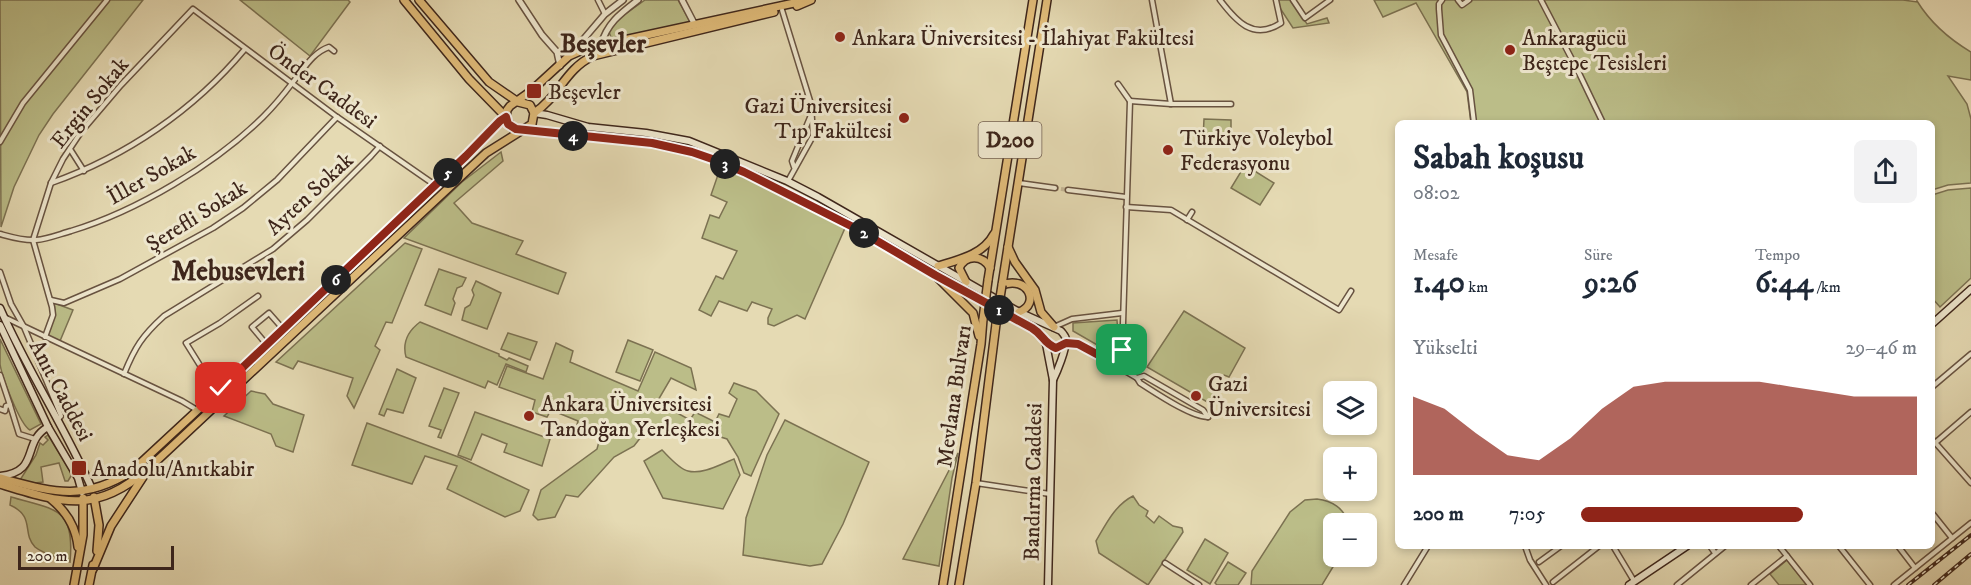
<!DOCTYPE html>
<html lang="tr">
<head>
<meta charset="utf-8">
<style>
	:root { --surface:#fff; --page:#f2f2f3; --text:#1f2937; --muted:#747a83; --accent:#8f2418 }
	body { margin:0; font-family:"IM FELL DW Pica",serif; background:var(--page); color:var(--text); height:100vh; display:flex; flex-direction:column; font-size:22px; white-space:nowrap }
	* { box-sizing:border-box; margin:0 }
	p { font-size:20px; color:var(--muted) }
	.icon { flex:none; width:33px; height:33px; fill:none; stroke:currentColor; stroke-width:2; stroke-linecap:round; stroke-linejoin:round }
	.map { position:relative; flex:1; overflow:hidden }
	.panel { position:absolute; left:1395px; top:120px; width:540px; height:429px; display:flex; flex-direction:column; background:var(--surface); border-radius:9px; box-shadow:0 3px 9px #0003 }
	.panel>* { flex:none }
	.buttons { position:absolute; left:1323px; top:381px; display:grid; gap:12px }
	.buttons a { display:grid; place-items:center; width:54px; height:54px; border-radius:9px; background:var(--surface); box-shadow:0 3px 9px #0003; font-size:30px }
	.scale { position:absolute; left:18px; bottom:15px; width:156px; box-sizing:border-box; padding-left:6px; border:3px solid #3e261b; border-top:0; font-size:16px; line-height:21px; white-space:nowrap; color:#3e261b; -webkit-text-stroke:4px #eee7ce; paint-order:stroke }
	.pin { position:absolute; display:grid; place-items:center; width:51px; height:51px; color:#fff; margin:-26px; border-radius:12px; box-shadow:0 3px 9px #0006 }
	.km { position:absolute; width:30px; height:30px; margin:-15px; border-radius:50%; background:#222; color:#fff; font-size:16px; line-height:30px; text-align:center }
	.round { display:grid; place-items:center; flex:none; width:63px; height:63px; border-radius:9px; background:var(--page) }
	.head { display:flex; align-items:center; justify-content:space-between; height:102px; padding:0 18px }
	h1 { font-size:33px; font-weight:700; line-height:45px }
	.metrics { display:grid; grid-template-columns:repeat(3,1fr); gap:9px; height:102px; padding:6px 18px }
	.metrics div { display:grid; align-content:center }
	.metrics b { font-size:30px; font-weight:700 }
	.metrics small { font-size:16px; font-weight:400 }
	.metrics p { font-size:16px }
	.chart { height:168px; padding:12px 18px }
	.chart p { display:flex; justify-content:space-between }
	.chart svg { width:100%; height:108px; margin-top:6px; fill:var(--accent); opacity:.7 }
	ul { padding:0 18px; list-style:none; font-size:20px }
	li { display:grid; grid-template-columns:96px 72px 1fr; align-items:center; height:45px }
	li i { height:15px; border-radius:8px; background:var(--accent) }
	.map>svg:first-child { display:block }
</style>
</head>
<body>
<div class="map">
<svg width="1971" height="585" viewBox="0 0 1971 585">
	<rect width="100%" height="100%" fill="#e5dab3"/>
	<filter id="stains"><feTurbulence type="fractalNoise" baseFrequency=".00333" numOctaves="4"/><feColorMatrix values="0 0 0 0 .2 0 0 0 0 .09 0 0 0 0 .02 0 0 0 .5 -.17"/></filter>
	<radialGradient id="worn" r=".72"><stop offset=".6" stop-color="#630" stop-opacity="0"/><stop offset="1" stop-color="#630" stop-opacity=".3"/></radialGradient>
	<!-- green -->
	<g fill="#bbbd88" stroke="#7c7252" stroke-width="1.5">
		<polygon points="0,0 143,0 53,114 39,135 14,187 1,227"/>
		<polygon points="240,0 348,0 350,2 310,56"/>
		<polygon points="645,0 678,0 690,22 616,39 611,37 609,32 617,20"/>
		<polygon points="1277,0 1290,0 1307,24 1327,18 1329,23 1293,28 1278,5"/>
		<path d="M1374 0H1903L1917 2V1C1930 22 1949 39 1971 52V80L1948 76 1967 104 1971 119V183L1948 185 1932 190V123H1471L1467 92 1416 3 1383 17Z"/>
		<polygon points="1204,119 1231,120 1231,139 1203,139"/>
		<polygon points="501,152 503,161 454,203 472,223 523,241 516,254 566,273 558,294 404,238 462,182"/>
		<polygon points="1245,165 1274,183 1260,205 1231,188"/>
		<polygon points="721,166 845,228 805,319 797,315 774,326 768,324 768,318 772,309 752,302 747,311 719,301 711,316 699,310 716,276 723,279 737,251 702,238 710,215 719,218 727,202 711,195"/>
		<polygon points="1971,188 1971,278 1940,307 1932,298 1932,195 1948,190"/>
		<polygon points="405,243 422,249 392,323 386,322 375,346 380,350 354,408 347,396 353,378 298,361 293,369 276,362"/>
		<polygon points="439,269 466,278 462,286 457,288 453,299 455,303 451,315 425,305"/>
		<polygon points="476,281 501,293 487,329 462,320 465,308 470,305 474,295 472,290"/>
		<polygon points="54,303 73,310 60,341 48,336 55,314"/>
		<polygon points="1184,311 1245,348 1229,377 1224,375 1217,381 1217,386 1220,388 1209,403 1147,367"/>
		<polygon points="1117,320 1119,350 1111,353 1073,331 1073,323"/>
		<path d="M420 322 499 354V356L507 360 509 358 528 366 526 372 506 364 497 385 488 381 485 388 406 357C402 342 408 331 420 322Z"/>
		<polygon points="508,333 537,342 530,360 501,349"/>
		<path d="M0 339 41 424 30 430C20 425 2 377 0 364 0 356 0 347 0 339Z"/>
		<polygon points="628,340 653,350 640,381 616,372"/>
		<polygon points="556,343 573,351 570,362 638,391 655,352 691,368 696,390 671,378 657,402 690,420 695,412 715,422 719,414 729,417 737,399 729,393 734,383 756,391 779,414 751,476 744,473 738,457 727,439 698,430 652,433 641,437 634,446 614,457 578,497 566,495 555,517 538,520 533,515 541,490 597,449 600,438 576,428 578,421 551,410 547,417 532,412 535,400 499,387 507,366 543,379"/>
		<polygon points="397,369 416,378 403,413 387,409 384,416 379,414"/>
		<polygon points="444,388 459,393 441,438 438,437 441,430 429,426"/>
		<polygon points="251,391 265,394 273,404 304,415 293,452 276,446 271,434 224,416"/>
		<polygon points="475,412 550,439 542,466 504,452 507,444 482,434 471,460 458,455"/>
		<polygon points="785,420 869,462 843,524 822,564 810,566 743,555 746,518 767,455"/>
		<polygon points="367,423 461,458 529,490 520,511 505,517 447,489 457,466 425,456 412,484 352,465"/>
		<polygon points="48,435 70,471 71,476 68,481 65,481 59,463 41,467 43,482 35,483 20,480 36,455 40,443 43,445 48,440 45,437"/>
		<path d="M662 450C669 457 679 469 688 471 702 475 721 464 734 459L740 475 723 509 663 498 644 461Z"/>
		<polygon points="958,453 952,478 939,566 903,559"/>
		<path d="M1133 496 1139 505 1148 511 1146 516 1154 523 1159 516 1173 526 1182 528 1183 532 1148 585 1099 553 1096 541C1106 524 1115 505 1133 496Z"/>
		<path d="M11 497C56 510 75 507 70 562 60 558 43 554 35 547 21 532 36 517 10 505Z"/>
		<path d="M1317 499C1333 501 1343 508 1349 523L1334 524V556L1339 557 1322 585H1251L1252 571 1290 512 1305 500Z"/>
		<polygon points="1205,539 1228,553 1210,584 1187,570"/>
		<polygon points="1787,560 1807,585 1779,585 1770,574"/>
		<polygon points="1228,562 1246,573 1238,585 1217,585 1215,583"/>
	</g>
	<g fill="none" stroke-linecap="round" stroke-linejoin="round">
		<!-- minor-tunnel -->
		<polyline stroke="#c4b695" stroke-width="4" stroke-dasharray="4 2" stroke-linecap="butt" points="1055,188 1068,190"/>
		<!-- minor casing -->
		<g stroke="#685341" stroke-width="7">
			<g id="minor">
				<polyline points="598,0 605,14"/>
				<polyline points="1152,0 1171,104"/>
				<path d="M1220 0C1236 21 1253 41 1281 23L1276 0"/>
				<polyline points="1293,0 1305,18 1330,0"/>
				<polyline points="1442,0 1439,4 1439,9 1441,35 1470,90 1474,123"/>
				<polyline points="1458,0 1462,5 1469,0"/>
				<polyline points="1541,0 1579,73 1603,123"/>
				<polyline points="782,10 811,104 813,136 788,181"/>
				<polyline points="1130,101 1171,104 1231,104"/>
				<polyline points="0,142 23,103 107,0"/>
				<polyline points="70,149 84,171"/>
				<polyline points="794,167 792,161 811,115"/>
				<path d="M51 183C127 156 194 110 245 49"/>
				<polyline points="1019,183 1055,188"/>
				<polyline points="1068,190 1126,197"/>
				<polyline points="1126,207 1171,210 1339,310 1351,291"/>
				<polyline points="1187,220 1192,212"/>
				<path d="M0 234C11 237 24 241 36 240 48 239 60 234 71 231 137 211 214 165 263 117 274 106 284 94 293 82 304 69 312 53 329 47L334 51"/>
				<polyline points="0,272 11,304 24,327 61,416 57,420"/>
				<polyline points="51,300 64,303 120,279 213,228 243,208 277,180 337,117"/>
				<polyline points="4,317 182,401 197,410"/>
				<polyline points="1054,327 1072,319 1122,313"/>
				<polyline points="45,337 53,315 52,307 33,240 51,183 63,159 81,132 121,85 193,9 337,117 435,185"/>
				<path d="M1066 343 1079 344 1137 378 1140 383C1156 393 1191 417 1208 417"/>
				<polyline points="267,345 252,327 269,313 284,330"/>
				<polyline points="1117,365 1122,355 1130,101 1118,84"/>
				<path d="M124 374C135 347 142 336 164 316L273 249 307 220 371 156 380 146"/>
				<polyline points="0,375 10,405"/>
				<polyline points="1137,378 1144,376 1203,410 1208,417"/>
				<polyline points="1932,387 1971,354"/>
				<polyline points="221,388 201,367 186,343 220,323 258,296"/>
				<polyline points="0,409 5,411 6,406 10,405 19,434 35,439"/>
				<polyline points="1932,439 1971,483"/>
				<polyline points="1935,443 1971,412"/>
				<polyline points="976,483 1050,494"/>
				<polyline points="1932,513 1952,538"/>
				<polyline points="1525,546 1530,560 1546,585"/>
				<polyline points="1613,546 1634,581"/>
				<polyline points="1710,546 1715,553"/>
				<polyline points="1779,546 1810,585"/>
				<polyline points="1839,546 1870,585"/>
				<polyline points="1898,546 1915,568"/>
				<polyline points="1539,562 1561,546"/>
				<polyline points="1165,563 1199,585"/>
				<polyline points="1553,582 1599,546"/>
				<polyline points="1404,585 1428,546"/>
				<polyline points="1677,585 1725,546"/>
				<polyline points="1751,585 1787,556"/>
				<polyline points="1894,585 1971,523"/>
			</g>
		</g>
		<!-- tertiary casing -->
		<g stroke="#685341" stroke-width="8">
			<g id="tertiary">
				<polyline points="519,0 542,35 557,52 560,66"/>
				<polyline points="682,0 695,25"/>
				<path d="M601 45C607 23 621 13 638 0"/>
				<polyline points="570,55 605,14 623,0"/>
			</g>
		</g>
		<!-- secondary casing -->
		<g stroke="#3e261b" stroke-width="9">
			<g id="secondary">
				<path d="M534 113 547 115 588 127 646 133 689 141 787 181 818 197 1019 312 1061 331C1064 335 1066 336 1066 340 1066 350 1057 372 1053 380"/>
				<polyline points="521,130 652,143 692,152 718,161 744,172 855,228 935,275 1040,333 1046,344 1053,380 1048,585"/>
				<path d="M0 308C27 370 65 427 92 489"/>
				<polyline points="1932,324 1971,289"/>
				<polyline points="0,325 48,427 78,478 82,492"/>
				<polyline points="1046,344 1056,348 1065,343"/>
				<path d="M0 476C41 472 21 442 48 427"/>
				<polyline points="1629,585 1687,546"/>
			</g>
		</g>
		<!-- primary casing -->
		<g stroke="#3e261b" stroke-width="10">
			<g id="primary">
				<polyline points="404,0 469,79 506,117"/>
				<polyline points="797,6 811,0"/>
				<path d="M534 113C559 97 565 69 593 56L774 12"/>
				<polyline points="521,130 512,127 506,119 507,110 510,106 531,91 569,56 587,48 794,3 801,0"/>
				<path d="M0 478C53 492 83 502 132 471L284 330 466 156 500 121 506 117"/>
				<path d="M0 484C62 503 95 515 149 468L486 153 532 124 534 113 530 105 518 102 489 82 419 0"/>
				<polyline points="94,497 99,525 97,551"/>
				<path d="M51 499C67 512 76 527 78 547"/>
				<polyline points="93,569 111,526 143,477"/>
				<polyline points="74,585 83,535 83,498"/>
				<polyline points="89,585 93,565"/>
			</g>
		</g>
		<!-- trunk casing -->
		<g stroke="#3e261b" stroke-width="10">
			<g id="trunk">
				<polyline points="1008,247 1015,262 1035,290 1041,312 1054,327"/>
				<path d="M938 266C958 260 983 255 994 234"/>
				<polyline points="935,275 973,313 979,336"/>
				<polyline points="988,280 1033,0"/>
				<path d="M966 282 959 268C966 254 983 255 990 268"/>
				<path d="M1019 312C1041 304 1028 275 1002 285L1047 0"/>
				<polyline points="943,585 981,344 983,319"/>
				<polyline points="959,585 976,483 996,324"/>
			</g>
		</g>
		<!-- minor -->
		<use href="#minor" stroke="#eee7ce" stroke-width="4"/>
		<!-- tertiary -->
		<use href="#tertiary" stroke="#eee7ce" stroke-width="5"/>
		<!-- secondary -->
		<use href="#secondary" stroke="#eee7ce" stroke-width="6"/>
		<!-- primary -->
		<use href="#primary" stroke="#e2bd7a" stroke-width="7"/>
		<!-- trunk -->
		<use href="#trunk" stroke="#e2bd7a" stroke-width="7"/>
		<!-- rail casing -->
		<g stroke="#3e261b" stroke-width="4">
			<g id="rail">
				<polyline points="1908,585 1971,535"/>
				<polyline points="1934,585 1971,554"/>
			</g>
		</g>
		<!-- rail -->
		<use href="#rail" stroke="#eee7ce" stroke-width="1.5" stroke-dasharray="4.5" stroke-linecap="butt"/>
		<!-- trunk-bridge casing -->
		<g stroke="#3e261b" stroke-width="10" stroke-linecap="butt">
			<g id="trunk-bridge">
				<polyline points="983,319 988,280"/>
				<polyline points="996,324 1002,285"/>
			</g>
		</g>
		<!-- trunk-bridge -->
		<use href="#trunk-bridge" stroke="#e2bd7a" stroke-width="7"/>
	</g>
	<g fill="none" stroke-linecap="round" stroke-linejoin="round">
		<!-- route casing -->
		<g stroke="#fff" stroke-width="12">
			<path id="route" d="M221 388 466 156 500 121 506 117 508 124 516 129 652 143 692 152 718 161 744 172 855 228 935 275 1032 328C1045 336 1042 342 1056 348L1066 343 1078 344 1117 365 1122 355V350"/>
		</g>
		<!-- route -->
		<use href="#route" stroke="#8f2418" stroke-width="8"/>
	</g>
	<!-- markers -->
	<g fill="#8f2418" stroke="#eee7ce" stroke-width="2">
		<circle cx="840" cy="37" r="6"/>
		<circle cx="1510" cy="50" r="6"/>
		<rect x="526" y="83" width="16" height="16" rx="3"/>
		<circle cx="904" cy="118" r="6"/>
		<circle cx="1168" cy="150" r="6"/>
		<circle cx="1196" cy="396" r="6"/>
		<circle cx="529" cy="416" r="6"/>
		<rect x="71" y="460" width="16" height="16" rx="3"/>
	</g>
	<g text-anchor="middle" stroke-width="6" stroke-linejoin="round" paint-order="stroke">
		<!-- shield labels -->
		<rect fill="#eee7ce" stroke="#736051" stroke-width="1.5" x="978.5" y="122" width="63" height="36" rx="4.5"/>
		<g font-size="21" font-weight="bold" fill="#3e261b">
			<text x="1010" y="147">D200</text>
		</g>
		<!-- poi labels -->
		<g font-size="22" fill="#3e261b" stroke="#eee7ce" text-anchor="start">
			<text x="852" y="45">Ankara Üniversitesi - İlahiyat Fakültesi</text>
			<text x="1522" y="45">Ankaragücü<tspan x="1522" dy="25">Beştepe Tesisleri</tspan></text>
			<text x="548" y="99">Beşevler</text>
			<text x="892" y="113" text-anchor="end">Gazi Üniversitesi<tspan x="892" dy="25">Tıp Fakültesi</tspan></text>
			<text x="1180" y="145">Türkiye Voleybol<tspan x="1180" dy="25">Federasyonu</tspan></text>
			<text x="1208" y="391">Gazi<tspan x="1208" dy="25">Üniversitesi</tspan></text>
			<text x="541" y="411">Ankara Üniversitesi<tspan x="541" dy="25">Tandoğan Yerleşkesi</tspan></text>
			<text x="92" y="476">Anadolu/Anıtkabir</text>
		</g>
		<!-- street labels -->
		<g font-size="22" fill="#3e261b" stroke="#eee7ce">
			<text transform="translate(323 85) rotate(36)" y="8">Önder Caddesi</text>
			<text transform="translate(89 102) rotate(-51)" y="8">Ergin Sokak</text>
			<text transform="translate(151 174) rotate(-30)" y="8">İller Sokak</text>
			<text transform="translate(309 193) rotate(-43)" y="8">Ayten Sokak</text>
			<text transform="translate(196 215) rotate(-32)" y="8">Şerefli Sokak</text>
			<text transform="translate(62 390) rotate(62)" y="8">Anıt Caddesi</text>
			<text transform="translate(953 396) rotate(-82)" y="8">Mevlana Bulvarı</text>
			<text transform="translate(1032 482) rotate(-89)" y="8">Bandırma Caddesi</text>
		</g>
		<!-- quarter labels -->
		<g font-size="26" font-weight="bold" fill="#3e261b" stroke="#eee7ce">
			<text x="603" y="52">Beşevler</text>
		</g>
		<!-- district labels -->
		<g font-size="28" font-weight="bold" fill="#3e261b" stroke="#eee7ce">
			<text x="238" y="280">Mebusevleri</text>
		</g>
	</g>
	<rect width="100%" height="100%" filter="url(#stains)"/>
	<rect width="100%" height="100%" fill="url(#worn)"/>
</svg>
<div class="buttons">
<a><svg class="icon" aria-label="layers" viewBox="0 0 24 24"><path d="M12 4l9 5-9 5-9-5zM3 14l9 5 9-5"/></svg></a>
<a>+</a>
<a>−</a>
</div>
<div class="scale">200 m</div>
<div class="pin" style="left:1122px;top:350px;background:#1e9e55"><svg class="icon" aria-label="arrive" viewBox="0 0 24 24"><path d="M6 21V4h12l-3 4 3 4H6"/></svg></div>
<div class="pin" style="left:221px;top:388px;background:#d93025"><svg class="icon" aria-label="check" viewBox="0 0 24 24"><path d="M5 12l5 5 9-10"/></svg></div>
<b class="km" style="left:999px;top:310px">1</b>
<b class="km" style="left:864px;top:233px">2</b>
<b class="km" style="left:725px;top:164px">3</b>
<b class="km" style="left:573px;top:136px">4</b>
<b class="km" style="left:448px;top:173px">5</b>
<b class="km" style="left:336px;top:280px">6</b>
<section class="panel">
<div class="head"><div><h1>Sabah koşusu</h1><p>08:02</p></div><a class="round"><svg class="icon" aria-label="share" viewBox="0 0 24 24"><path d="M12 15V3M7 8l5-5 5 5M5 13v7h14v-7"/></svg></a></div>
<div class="metrics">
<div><p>Mesafe</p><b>1.40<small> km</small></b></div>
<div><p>Süre</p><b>9:26</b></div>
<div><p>Tempo</p><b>6:44<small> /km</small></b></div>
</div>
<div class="chart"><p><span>Yükselti</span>29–46 m</p>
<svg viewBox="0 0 160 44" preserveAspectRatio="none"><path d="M0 44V12L10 17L20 27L30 36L40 38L50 29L60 17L70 8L80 6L90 6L100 6L110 6L120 8L130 10L140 12L150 12L160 12V44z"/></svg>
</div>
<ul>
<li><b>200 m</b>7:05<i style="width:66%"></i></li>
</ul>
</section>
</div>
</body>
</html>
